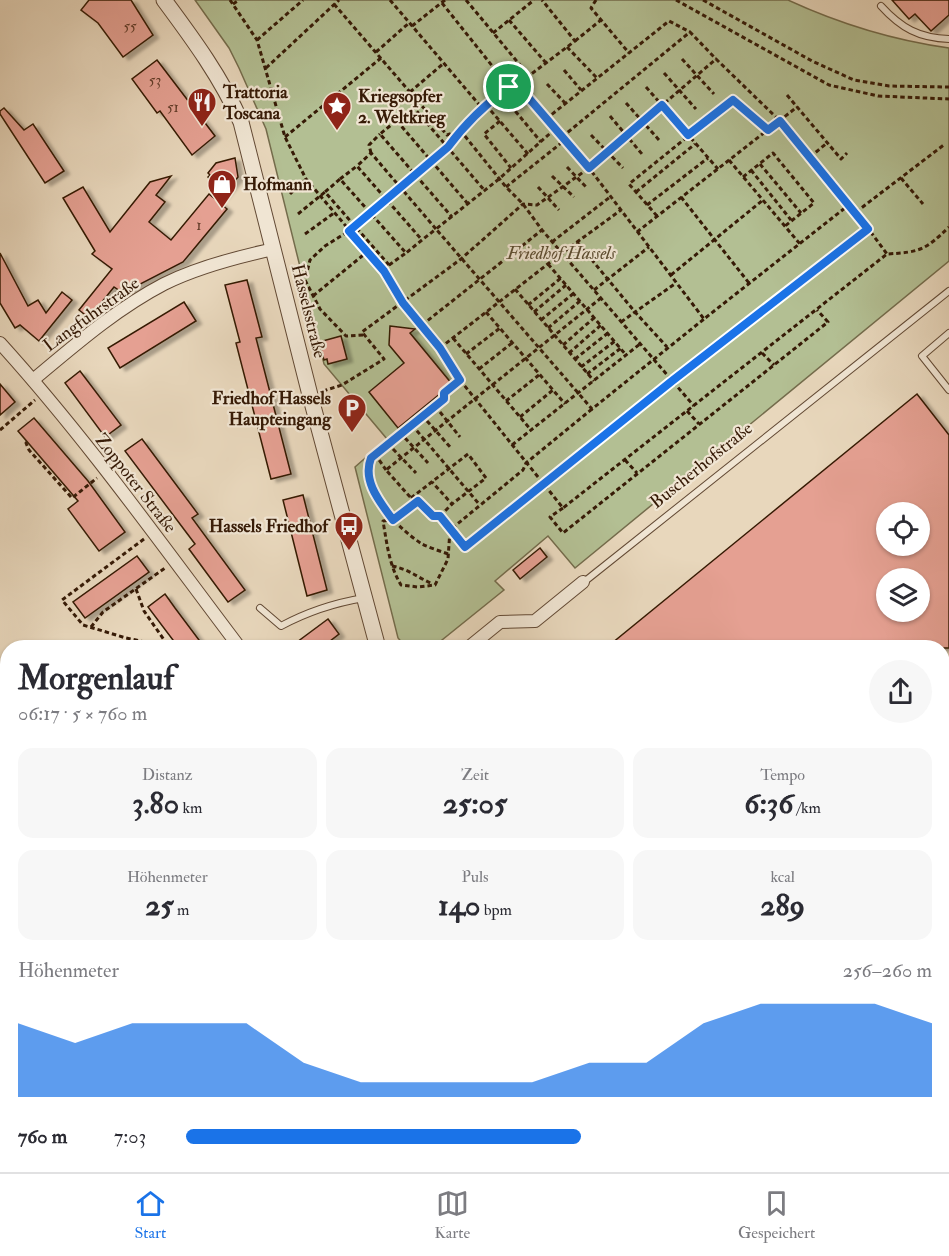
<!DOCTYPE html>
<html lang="de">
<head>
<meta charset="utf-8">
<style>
	:root { --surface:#fff; --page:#f7f7f7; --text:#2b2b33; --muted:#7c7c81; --line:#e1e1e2; --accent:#1a73e8 }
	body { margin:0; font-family:"IM FELL Double Pica",serif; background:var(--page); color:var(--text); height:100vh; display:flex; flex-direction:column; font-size:22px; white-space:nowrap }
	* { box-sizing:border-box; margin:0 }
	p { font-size:20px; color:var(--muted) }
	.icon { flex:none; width:33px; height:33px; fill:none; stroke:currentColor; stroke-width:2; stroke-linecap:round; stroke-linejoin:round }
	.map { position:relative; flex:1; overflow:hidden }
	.side { position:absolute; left:0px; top:640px; width:950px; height:532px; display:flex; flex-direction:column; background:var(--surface); border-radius:24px 24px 0 0; box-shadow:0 2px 4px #0004 }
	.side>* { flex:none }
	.buttons { position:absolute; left:876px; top:502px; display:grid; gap:12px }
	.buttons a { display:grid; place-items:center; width:54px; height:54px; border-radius:50%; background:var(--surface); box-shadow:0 2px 4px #0004; font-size:30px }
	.pin { position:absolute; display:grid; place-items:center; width:51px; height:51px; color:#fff; margin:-26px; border:3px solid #fff; border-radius:50%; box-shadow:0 2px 6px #0007 }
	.round { display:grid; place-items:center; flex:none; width:63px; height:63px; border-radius:32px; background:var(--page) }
	.head { display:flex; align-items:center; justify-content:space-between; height:102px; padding:0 18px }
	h1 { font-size:33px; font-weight:700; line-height:45px }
	.figures { display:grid; grid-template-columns:repeat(3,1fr); gap:9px; height:102px; padding:6px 18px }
	.figures div { display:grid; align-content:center; border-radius:15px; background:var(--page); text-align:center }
	.figures b { font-size:30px; font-weight:700 }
	.figures small { font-size:16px; font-weight:400 }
	.figures p { font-size:16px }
	.chart { height:168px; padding:12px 18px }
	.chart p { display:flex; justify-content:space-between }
	.chart svg { width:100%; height:108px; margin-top:6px; fill:var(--accent); opacity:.7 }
	ul { padding:0 18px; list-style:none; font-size:20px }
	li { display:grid; grid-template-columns:96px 72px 1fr; align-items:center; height:45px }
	li i { height:15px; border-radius:8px; background:var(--accent) }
	.tabs { display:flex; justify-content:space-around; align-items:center; height:84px; border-top:2px solid var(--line); background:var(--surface); font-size:16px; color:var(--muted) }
	.tabs a { display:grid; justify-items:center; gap:3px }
	.tabs .active { color:var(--accent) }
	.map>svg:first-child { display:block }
</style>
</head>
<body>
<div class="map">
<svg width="949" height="1172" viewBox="0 0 949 1172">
	<defs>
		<filter id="shadow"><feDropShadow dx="5.5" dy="3" stdDeviation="1.5" flood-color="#0004"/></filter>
	</defs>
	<rect width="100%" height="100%" fill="#e8d7bc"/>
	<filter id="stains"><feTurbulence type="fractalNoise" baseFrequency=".00333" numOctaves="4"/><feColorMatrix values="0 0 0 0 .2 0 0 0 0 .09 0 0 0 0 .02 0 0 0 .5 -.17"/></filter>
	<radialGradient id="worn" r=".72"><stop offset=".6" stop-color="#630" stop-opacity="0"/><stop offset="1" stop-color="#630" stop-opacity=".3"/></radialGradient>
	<!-- green -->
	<path fill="#b3bf93" stroke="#746c4c" stroke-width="1.5" d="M195 0H788C840 24 892 40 949 48V261L575 568 548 536 495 581 504 590 432 648H407L398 638 355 467 387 439 324 364 266 129 239 68 229 48Z"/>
	<!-- building -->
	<g fill="#e5a092" stroke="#361a06" stroke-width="1.5" fill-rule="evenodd" filter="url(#shadow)">
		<polygon points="89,0 131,0 153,35 123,57 98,23 81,10"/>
		<polygon points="892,0 949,0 949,15 931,31 915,14 909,19"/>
		<polygon points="157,60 215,136 192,155 160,111 157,113 132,79"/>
		<polygon points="4,108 24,130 33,124 64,171 45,183 0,114 0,111"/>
		<polygon points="235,158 238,177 222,196 208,177 210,175 208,173 216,163"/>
		<polygon points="171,176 156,195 165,202 149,222 171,240 209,194 227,209 183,262 123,293 114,287 89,318 79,310 112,269 92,254 95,251 63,198 83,187 110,232 150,182"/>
		<polygon points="0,253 28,306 38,300 46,313 62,292 72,300 39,341 20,325 15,328 0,303"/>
		<polygon points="247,280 262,337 256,338 291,474 271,479 236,343 240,342 225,285"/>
		<polygon points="184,302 196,321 120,368 108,348"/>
		<polygon points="390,326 415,329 410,333 452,384 398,428 369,392 404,363 389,345"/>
		<polygon points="341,336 347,359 328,364 327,359 324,360 319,342"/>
		<polygon points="80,371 121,425 105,437 65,383"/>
		<polygon points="0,384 15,402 0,415"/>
		<path d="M917 394 949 435V648H606ZM886 513H920V546H886ZM886 579H920V612H886Z"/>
		<polygon points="34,418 88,481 125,532 99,551 68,509 78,501 18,431"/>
		<polygon points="142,439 198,514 192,518 245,590 228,602 189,549 195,544 125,451"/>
		<polygon points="303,495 327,590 307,596 283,500"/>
		<polygon points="540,548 547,557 520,579 513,570"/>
		<polygon points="137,556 149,572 85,618 73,602"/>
		<polygon points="165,594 175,608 205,648 179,648 148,607"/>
		<polygon points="328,619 339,634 321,648 289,648"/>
	</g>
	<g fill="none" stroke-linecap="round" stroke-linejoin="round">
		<!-- service casing -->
		<g stroke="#624934" stroke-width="8">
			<g id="service">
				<path d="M881 6C901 28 919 38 949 39"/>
				<polyline points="949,333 922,356 949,390"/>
				<polyline points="584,582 949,291"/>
				<path d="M260 608 281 626C307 612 334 603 364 598"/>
				<polyline points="942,956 949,950"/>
				<polyline points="504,1166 510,1172"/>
				<polyline points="419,1172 428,1166"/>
				<polyline points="609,1172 616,1166"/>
			</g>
		</g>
		<!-- minor casing -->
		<g stroke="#624934" stroke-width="14">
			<g id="minor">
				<path d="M0 343C87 439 162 545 240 648"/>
				<path d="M33 380C75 345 116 309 164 284 198 267 237 257 274 249"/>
				<polyline points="468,648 500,622 535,621 583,582"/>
				<polyline points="0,725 8,732"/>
				<polyline points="0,1029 8,1025"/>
				<polyline points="685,1166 691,1172"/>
			</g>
		</g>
		<!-- tertiary casing -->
		<g stroke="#624934" stroke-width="17">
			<g id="tertiary">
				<path d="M164 0C193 39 221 77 241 122L310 395 378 648"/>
				<polyline points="350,1166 351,1172"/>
			</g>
		</g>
		<!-- secondary casing -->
		<g stroke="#361a06" stroke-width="19">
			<g id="secondary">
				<polyline points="942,1148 949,1142"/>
				<polyline points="912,1172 920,1166"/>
			</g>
		</g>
		<!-- path -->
		<g stroke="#361a06" stroke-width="3" stroke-dasharray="4.5 3" stroke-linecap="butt">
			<path d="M230 0 257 40 285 137 306 179 384 271 403 303 440 348 460 380 563 508 887 254C921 252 925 250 949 227"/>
			<polyline points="390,0 482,108 515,82"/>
			<polyline points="466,0 525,71 515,82 589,168 704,319 850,204"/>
			<polyline points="596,0 591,8 629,53"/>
			<polyline points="676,0 829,85 878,96 949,99"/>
			<polyline points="703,0 812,61 854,80 889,86 949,87"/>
			<polyline points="442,3 509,87"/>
			<polyline points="233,4 239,0"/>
			<polyline points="334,4 447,135 460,130 482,108"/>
			<polyline points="509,20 546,63"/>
			<polyline points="412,26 445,0"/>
			<polyline points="493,33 534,0"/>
			<polyline points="257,40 303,0"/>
			<polyline points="575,41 601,20"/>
			<polyline points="567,47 597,78"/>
			<polyline points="376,52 409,23"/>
			<polyline points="682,59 714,94"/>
			<polyline points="266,68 339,0"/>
			<polyline points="564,70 581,90"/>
			<polyline points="526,72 530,75 575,41 542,0"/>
			<polyline points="664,73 696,109"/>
			<polyline points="547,84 565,103"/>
			<polyline points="646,87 718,169"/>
			<polyline points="410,92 444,63"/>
			<polyline points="501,94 541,142"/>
			<polyline points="787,95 841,159 847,153"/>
			<polyline points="626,103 659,140"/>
			<polyline points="486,105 528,154"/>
			<polyline points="610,116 642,154"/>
			<polyline points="546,119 669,21 690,32"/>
			<polyline points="396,121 380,134 452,217"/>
			<polyline points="500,121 484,134 511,168"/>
			<polyline points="555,129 499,179 436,229 592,409 704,319"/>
			<polyline points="591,135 623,168"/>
			<polyline points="285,137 381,58"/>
			<polyline points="562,137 690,32 716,59"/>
			<polyline points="371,153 369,145 380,134"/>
			<polyline points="810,157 827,143"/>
			<polyline points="729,160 800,244"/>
			<polyline points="760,164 801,213"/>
			<polyline points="567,167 586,187"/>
			<polyline points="751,170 791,220"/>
			<polyline points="552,176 574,197"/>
			<polyline points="743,177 773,153 814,203 785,226"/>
			<polyline points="901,178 923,204"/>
			<polyline points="340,179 357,166"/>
			<polyline points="506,187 565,140"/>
			<polyline points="538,187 559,210"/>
			<polyline points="636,192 695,144"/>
			<polyline points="290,194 306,179"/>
			<polyline points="681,197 749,283"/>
			<polyline points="468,204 397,121 414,108 485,191"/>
			<polyline points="647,205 708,158"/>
			<polyline points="856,212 945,144"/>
			<polyline points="298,214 325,192"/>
			<polyline points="657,216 629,184 733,100 768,130"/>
			<polyline points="637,232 797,107"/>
			<polyline points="305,234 334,213"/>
			<polyline points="552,242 610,197"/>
			<polyline points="577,242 635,312 667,347"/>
			<polyline points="548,264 626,355"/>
			<polyline points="389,265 406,253"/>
			<polyline points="384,271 389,265 325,192 340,179 406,253 422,240 357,166 371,153 436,229 422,240"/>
			<polyline points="671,275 763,200"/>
			<polyline points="515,289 594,381"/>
			<polyline points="594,290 649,247"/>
			<polyline points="313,296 367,252"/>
			<polyline points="528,305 561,278"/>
			<polyline points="486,312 565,404"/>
			<polyline points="534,312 566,285"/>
			<polyline points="541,320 574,293"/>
			<polyline points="621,322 676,283"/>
			<polyline points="422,325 542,230"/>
			<polyline points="548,328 580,301"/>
			<polyline points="363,335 346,336 320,309 305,280 310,260 325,246 349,231 448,147 460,130 506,187 523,204 542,230 694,406"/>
			<polyline points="453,338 531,430"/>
			<polyline points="563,345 595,317"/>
			<polyline points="440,348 562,253 621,210"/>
			<polyline points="569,353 601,325"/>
			<polyline points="762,353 774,365"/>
			<polyline points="466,354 500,328"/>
			<polyline points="575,359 608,333"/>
			<polyline points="581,367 615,341"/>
			<polyline points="479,369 512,343"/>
			<polyline points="587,374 621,348"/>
			<polyline points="323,391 342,385 384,359 362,332 461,259 523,204 537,205 589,168 716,59 780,121 850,204 887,254"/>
			<polyline points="506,401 539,375"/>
			<polyline points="592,409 526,463 523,470 450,530 465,547 672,381 868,229"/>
			<polyline points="687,411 699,424"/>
			<polyline points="440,412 460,437"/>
			<polyline points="520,417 553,390"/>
			<polyline points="427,421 451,448"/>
			<polyline points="412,425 479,504"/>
			<polyline points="0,430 35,400"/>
			<polyline points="405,438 428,463"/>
			<polyline points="27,442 26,443 29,450 72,498 97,478"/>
			<polyline points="512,445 640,344"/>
			<polyline points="393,449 416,473"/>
			<polyline points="375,454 386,470"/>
			<polyline points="625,460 637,473"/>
			<polyline points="411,498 468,454 486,478 452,504 432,482"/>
			<path d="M418 501 393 520 383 521C387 544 389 565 401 585L418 587 435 585 448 559 450 530 440 516H433L418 501 411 498 386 470 601 298"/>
			<polyline points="563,508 550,517 563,533 828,322 817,310"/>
			<polyline points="440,516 452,504"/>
			<polyline points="144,539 62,600 83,625 126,638 169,647"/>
			<path d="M448 554C440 551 430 548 422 544 397 528 359 489 371 458L444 399V393L460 380"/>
			<path d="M392 566C411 570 416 577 433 584"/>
			<polyline points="136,589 144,611 169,647"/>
			<polyline points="91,627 103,612 165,568"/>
			<polyline points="0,1047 8,1042"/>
			<polyline points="942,1114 949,1108"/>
			<polyline points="869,1172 877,1166"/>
		</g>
		<!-- service -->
		<use href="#service" stroke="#f0e5d3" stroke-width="6"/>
		<!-- minor -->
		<use href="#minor" stroke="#f0e5d3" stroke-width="12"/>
		<!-- tertiary -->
		<use href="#tertiary" stroke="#f0e5d3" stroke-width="15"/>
		<!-- secondary -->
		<use href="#secondary" stroke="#f0e5d3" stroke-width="16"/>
		<!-- rail -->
		<g stroke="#361a06" stroke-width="4.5" stroke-dasharray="10 10" stroke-linecap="butt">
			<polyline points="0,1075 8,1087"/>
			<polyline points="0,1093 8,1104"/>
			<polyline points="0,1116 8,1128"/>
			<polyline points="0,1133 8,1145"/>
			<polyline points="21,1166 25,1172"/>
			<polyline points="32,1166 36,1172"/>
			<polyline points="47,1166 51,1172"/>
		</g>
	</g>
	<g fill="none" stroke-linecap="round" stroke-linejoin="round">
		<!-- route casing -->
		<g stroke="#fff" stroke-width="12">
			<path id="route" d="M515 82 589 168 662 105 688 135 733 100 768 130 780 121 868 229 672 381 465 547 440 516H433L418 501 393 520C380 502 362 481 371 458L444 399V393L460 380 440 348 403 303 384 271 349 231 448 147C467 121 489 101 515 82Z"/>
		</g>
		<!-- route -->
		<use href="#route" stroke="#1a73e8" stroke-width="8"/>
	</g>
	<!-- icons -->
	<defs>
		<g id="restaurant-pin" transform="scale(1.5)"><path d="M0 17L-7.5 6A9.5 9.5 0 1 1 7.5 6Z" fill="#8f2418" stroke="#f0e5d3"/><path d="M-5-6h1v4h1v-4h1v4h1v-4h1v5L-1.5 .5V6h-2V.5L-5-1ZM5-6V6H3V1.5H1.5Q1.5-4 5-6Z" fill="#fff"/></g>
		<g id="sight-pin" transform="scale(1.5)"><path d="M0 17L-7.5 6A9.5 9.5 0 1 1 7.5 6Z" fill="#8f2418" stroke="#f0e5d3"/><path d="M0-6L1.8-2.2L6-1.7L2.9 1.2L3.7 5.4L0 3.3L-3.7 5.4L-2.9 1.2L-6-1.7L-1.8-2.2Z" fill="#fff"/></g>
		<g id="shop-pin" transform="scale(1.5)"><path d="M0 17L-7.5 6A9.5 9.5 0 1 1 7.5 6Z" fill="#8f2418" stroke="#f0e5d3"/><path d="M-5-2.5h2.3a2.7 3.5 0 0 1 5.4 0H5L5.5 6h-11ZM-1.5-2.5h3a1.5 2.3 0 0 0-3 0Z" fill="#fff"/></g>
		<g id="parking-pin" transform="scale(1.5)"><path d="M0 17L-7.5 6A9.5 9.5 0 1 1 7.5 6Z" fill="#8f2418" stroke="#f0e5d3"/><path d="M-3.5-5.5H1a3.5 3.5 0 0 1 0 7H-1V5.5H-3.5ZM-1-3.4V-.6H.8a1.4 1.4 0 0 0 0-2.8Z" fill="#fff"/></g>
		<g id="bus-pin" transform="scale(1.5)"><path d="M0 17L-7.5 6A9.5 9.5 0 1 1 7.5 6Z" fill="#8f2418" stroke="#f0e5d3"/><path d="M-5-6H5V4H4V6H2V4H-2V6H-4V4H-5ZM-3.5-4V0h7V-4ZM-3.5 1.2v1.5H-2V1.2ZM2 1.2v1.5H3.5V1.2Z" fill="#fff"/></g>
	</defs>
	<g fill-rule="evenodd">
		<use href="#restaurant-pin" x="202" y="102"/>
		<use href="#sight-pin" x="337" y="106"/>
		<use href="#shop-pin" x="222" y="184"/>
		<use href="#parking-pin" x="352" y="408"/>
		<use href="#bus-pin" x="349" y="526"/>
	</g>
	<g text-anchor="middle" stroke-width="4.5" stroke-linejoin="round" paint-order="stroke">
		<!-- number labels -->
		<g font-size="15" fill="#623c29">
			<text x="130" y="31">55</text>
			<text x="155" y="85">53</text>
			<text x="173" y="112">51</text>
			<text x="199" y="230">1</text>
		</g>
		<!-- poi labels -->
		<g font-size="18" font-weight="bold" fill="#361a06" stroke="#f0e5d3" text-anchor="start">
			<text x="223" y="98">Trattoria<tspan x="223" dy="21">Toscana</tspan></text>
			<text x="358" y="102">Kriegsopfer<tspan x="358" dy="21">2. Weltkrieg</tspan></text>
			<text x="243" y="190">Hofmann</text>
			<text x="331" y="404" text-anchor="end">Friedhof Hassels<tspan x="331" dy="21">Haupteingang</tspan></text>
			<text x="328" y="532" text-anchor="end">Hassels Friedhof</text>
		</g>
		<!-- park labels -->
		<g font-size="18" font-style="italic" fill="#5c4c30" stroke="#f0e5d3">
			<text x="561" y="259">Friedhof Hassels</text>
		</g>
		<!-- street labels -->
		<g font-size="18" fill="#361a06" stroke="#f0e5d3">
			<text transform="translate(309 311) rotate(76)" y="6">Hasselsstraße</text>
			<text transform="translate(91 314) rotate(-36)" y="6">Langfuhrstraße</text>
			<text transform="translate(701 465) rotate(-39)" y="6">Buscherhofstraße</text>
			<text transform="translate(136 483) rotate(52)" y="6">Zoppoter Straße</text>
		</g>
	</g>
	<rect width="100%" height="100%" filter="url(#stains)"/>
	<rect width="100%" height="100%" fill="url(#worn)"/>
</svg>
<div class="buttons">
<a><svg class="icon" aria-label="locate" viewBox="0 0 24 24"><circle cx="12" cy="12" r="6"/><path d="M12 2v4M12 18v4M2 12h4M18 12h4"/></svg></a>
<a><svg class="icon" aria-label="layers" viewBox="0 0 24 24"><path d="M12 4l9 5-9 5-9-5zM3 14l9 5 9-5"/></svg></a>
</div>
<div class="pin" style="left:509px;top:87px;background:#1e9e55"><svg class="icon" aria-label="arrive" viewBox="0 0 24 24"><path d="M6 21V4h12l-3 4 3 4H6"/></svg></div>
<section class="side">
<div class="head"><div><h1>Morgenlauf</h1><p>06:17 · 5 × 760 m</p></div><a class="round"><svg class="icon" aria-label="share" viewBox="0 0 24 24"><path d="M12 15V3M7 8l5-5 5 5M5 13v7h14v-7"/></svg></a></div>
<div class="figures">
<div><p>Distanz</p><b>3.80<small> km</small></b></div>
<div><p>Zeit</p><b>25:05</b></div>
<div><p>Tempo</p><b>6:36<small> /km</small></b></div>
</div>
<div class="figures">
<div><p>Höhenmeter</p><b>25<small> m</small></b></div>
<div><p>Puls</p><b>140<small> bpm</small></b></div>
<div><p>kcal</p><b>289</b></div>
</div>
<div class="chart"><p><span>Höhenmeter</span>256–260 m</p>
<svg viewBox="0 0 160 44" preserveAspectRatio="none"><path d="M0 44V14L10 22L20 14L30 14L40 14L50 30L60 38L70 38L80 38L90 38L100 30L110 30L120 14L130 6L140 6L150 6L160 14V44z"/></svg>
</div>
<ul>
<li><b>760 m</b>7:03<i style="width:53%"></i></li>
</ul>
</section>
</div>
<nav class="tabs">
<a class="active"><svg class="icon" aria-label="home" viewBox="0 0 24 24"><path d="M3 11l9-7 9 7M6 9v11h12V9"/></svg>Start</a>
<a><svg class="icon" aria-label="map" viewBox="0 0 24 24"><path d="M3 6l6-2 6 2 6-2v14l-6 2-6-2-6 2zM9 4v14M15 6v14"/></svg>Karte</a>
<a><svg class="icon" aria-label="saved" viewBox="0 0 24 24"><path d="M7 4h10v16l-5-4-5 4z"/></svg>Gespeichert</a>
</nav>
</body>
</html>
